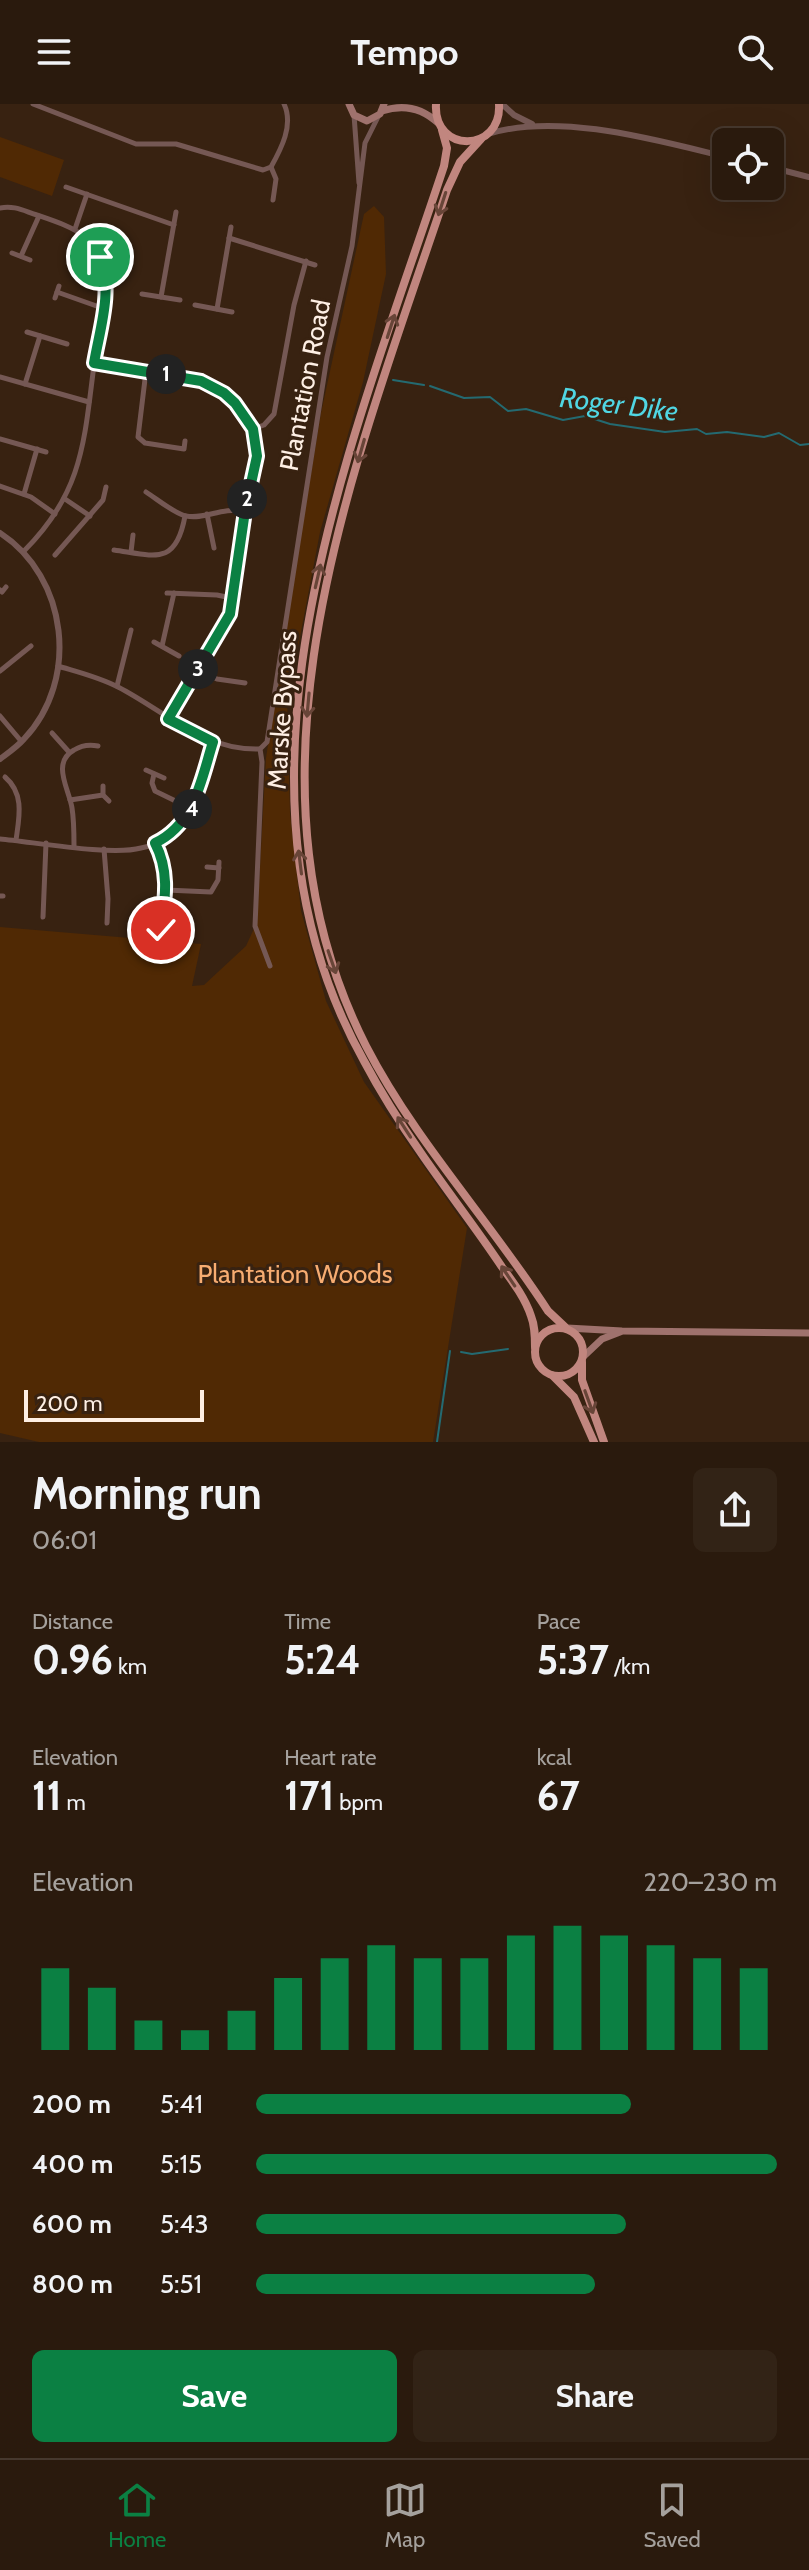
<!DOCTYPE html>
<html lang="en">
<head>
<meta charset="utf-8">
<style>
	:root { --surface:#2a1a0d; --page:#322316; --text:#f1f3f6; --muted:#a5a19d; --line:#46382e; --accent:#0b8043 }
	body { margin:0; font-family:Cabin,sans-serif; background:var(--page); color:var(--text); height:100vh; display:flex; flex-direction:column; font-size:30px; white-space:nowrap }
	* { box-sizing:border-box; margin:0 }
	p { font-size:26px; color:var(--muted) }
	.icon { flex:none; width:44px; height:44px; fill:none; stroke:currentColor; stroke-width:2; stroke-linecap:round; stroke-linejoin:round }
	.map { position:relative; height:1338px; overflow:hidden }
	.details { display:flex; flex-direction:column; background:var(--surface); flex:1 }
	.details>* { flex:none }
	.fabs { position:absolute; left:712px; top:24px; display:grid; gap:16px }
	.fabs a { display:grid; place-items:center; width:72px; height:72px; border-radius:12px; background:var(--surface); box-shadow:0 8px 32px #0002,0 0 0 2px var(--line); font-size:40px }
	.scale { position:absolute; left:24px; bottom:20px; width:180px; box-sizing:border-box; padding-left:8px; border:4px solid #feefe4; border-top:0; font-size:22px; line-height:28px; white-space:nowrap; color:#feefe4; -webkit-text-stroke:6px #382211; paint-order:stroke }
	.pin { position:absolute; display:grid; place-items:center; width:68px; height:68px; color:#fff; margin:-34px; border:4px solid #fff; border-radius:50%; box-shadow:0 2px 8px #0007 }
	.km { position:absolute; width:40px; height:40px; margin:-20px; border-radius:50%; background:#222; color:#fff; font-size:22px; line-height:40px; text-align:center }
	.round { display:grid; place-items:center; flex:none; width:84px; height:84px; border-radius:12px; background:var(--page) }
	.summary { display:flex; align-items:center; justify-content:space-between; height:136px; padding:0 32px }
	h1 { font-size:44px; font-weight:800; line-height:60px }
	.metrics { display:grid; grid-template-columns:repeat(3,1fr); gap:12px; height:136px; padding:8px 32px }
	.metrics div { display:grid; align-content:center }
	.metrics b { font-size:40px; font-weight:800 }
	.metrics small { font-size:22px; font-weight:400 }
	.metrics p { font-size:22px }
	.chart { height:224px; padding:16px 32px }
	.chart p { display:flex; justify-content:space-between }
	.chart svg { width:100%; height:144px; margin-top:8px; stroke:var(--accent); stroke-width:6 }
	.cta { display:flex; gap:16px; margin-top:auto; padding:16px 32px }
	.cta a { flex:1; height:92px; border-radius:12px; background:var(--accent); color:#fff; font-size:32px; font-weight:800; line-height:92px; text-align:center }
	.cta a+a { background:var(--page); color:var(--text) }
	ul { padding:0 32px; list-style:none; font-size:26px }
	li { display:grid; grid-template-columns:128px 96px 1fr; align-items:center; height:60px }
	li i { height:20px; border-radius:10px; background:var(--accent) }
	header { display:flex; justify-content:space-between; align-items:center; height:104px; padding:0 32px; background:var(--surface); font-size:36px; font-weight:800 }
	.tab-bar { display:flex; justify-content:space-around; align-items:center; height:112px; border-top:2px solid var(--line); background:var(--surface); font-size:22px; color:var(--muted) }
	.tab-bar a { display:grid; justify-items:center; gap:4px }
	.tab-bar .current { color:var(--accent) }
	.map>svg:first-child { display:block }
</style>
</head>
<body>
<header><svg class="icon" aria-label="menu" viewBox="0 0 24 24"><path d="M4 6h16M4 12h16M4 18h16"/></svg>Tempo<svg class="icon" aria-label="search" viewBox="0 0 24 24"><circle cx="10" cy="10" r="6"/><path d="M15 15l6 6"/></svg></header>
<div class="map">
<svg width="809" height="1338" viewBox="0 0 809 1338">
	<rect width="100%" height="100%" fill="#382211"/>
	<!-- green -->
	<g fill="#502904">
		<polygon points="0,33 64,56 52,92 0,73"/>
		<polygon points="374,102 384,113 386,170 363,278 320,428 296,554 287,589 290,709 301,807 326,897 364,978 467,1124 433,1338 39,1338 0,1329 0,823 201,840 192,882 204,881 246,842 257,818 266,654 290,497 321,309 364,110"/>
	</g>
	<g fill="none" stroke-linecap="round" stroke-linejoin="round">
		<!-- stream -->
		<g stroke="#246a71" stroke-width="2">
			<polyline points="393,276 424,281"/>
			<polyline points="430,282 464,294 490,293 508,307 526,305 563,316 585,312 610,320 665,328 697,325 706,330 727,328 764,333 779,329 800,341 809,340"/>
			<polyline points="461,1248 472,1250 508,1245"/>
			<polyline points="437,1338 450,1247"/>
		</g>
		<!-- minor -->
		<g stroke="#755854" stroke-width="5">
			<path d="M33 0 136 40H176L263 66 271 63C281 45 294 21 284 0"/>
			<polyline points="354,11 359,79"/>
			<polyline points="271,63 276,75 273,96"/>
			<polyline points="66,83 174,121"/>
			<path d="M0 104C14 101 24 107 37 111 78 125 102 133 106 181 105 208 97 234 94 261 84 338 83 388 24 447"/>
			<polyline points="75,125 87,90"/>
			<polyline points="229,134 315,161"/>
			<polyline points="12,149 30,156"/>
			<polyline points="21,152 39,112"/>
			<polyline points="57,188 105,205"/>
			<polyline points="142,190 180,196"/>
			<polyline points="161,193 176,108"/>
			<polyline points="55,194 59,182"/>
			<polyline points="195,201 232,208"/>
			<polyline points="217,205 231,123"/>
			<polyline points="27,228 67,240"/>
			<polyline points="94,259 201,277 224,289 235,299 253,325 257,352 245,407 230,510 168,615"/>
			<polyline points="146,267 138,333 145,339 184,345 185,337"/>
			<polyline points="0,273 89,298"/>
			<polyline points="25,280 40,232"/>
			<polyline points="253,325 264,321 274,310 294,201 306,157"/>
			<polyline points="0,335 46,348"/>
			<polyline points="0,382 31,393 55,410"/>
			<path d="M146 388C157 395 175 410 186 412 204 416 221 403 245 407"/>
			<polyline points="24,390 37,345"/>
			<polyline points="65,395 90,412"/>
			<polyline points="207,410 214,444"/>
			<path d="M114 446C155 452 176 462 185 412"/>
			<polyline points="131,448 133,431"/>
			<polyline points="55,451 103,396 106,383"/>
			<polyline points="0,486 2,488 6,483"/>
			<polyline points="167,489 217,491 231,494"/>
			<polyline points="154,538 179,552"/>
			<polyline points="162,542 174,489"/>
			<path d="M58 562C78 568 99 573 118 583 165 607 203 647 260 645"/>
			<polyline points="197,566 217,575 245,579"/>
			<polyline points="0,567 31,542"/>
			<polyline points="117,582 131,526"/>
			<polyline points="0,612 21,637"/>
			<polyline points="52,629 69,648"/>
			<polyline points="146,666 164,674"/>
			<polyline points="154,670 152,679 155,687 192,705"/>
			<path d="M5 673C25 690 19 714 16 736"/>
			<polyline points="103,682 103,691 109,697"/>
			<polyline points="70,696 103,691"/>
			<path d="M0 735C34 738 111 752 141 744 161 740 180 725 190 708 202 688 206 660 213 638"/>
			<path d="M155 739C170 768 164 794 161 826"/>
			<path d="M74 742C74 729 74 716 72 704 69 685 51 659 74 646 82 641 89 640 98 642"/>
			<polyline points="104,745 108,795 107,819"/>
			<polyline points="207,763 219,764"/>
			<polyline points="166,786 211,788 218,776 219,758"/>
			<polyline points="0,792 3,792"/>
			<polyline points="43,813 46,739"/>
			<polyline points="270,862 255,822 262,658 260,645 267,638 327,253 352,142 365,39 378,13"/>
		</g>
		<!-- tertiary -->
		<g stroke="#755854" stroke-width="6">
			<polyline points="502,0 514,11 532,20"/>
			<path d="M488 30C558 8 656 36 726 53"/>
			<polyline points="770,63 809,73"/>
			<path d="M0 429C68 473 80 576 24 635 17 643 8 649 0 655"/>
		</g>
		<!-- secondary -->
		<g stroke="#9f726d" stroke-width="7">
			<polyline points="349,0 354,11 367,17 380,10 384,0"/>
			<path d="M382 7C403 0 422 4 438 19"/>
			<polyline points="567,1224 622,1227 809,1229"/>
			<polyline points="584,1252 602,1235 620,1228"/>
		</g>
		<!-- primary -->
		<g stroke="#c1867f" stroke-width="8">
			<path d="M436 0C433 50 502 49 499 0"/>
			<path d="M442 26 447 44 444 62C352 341 206 675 364 957 381 989 400 1019 421 1049 447 1087 476 1124 502 1163 513 1178 525 1194 531 1212 535 1222 535 1232 535 1243"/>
			<path d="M481 35 460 58 447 86C357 355 226 667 366 942 415 1037 490 1117 548 1207L565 1223"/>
			<circle cx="559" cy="1248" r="24"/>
			<polyline points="582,1258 582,1276 604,1338"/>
			<polyline points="553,1272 574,1293 594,1338"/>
		</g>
	</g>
	<!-- one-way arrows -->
	<defs><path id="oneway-shaft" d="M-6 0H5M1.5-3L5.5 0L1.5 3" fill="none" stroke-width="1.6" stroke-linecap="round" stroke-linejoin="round" transform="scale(2)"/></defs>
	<g stroke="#684538">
		<use href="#oneway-shaft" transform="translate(442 100) rotate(108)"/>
		<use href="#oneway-shaft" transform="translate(391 222) rotate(-72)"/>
		<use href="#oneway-shaft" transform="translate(361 347) rotate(106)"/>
		<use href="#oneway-shaft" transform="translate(318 472) rotate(-77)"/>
		<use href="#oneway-shaft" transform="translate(308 601) rotate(95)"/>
		<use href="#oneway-shaft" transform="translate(300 758) rotate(-97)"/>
		<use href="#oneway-shaft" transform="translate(332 858) rotate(71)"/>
		<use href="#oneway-shaft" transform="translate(404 1023) rotate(-123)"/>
		<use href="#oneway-shaft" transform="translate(508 1172) rotate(-124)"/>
		<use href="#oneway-shaft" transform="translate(589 1298) rotate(70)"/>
	</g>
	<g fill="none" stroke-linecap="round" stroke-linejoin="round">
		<!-- route casing -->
		<g stroke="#fff" stroke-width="16">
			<path id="route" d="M100 153C113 187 100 224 94 259L201 277 224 289 235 299 253 325 257 352 245 407 230 510 168 615 213 638C201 676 195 720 155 739 170 768 165 795 161 826"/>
		</g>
		<!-- route -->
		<use href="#route" stroke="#0b8043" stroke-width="10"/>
	</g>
	<g text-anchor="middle" stroke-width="6" stroke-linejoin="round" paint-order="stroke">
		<!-- street labels -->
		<g font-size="26" fill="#feefe4" stroke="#382211">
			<text transform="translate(305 281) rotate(-79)" y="9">Plantation Road</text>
			<text transform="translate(282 606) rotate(-86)" y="9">Marske Bypass</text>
		</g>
		<!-- park labels -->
		<g font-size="26" fill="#f7ac71" stroke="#382211">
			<text x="295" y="1179">Plantation Woods</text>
		</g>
		<!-- water labels -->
		<g font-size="28" font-style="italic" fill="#50d6e3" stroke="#382211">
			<text transform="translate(619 300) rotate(7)" y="10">Roger Dike</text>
		</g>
	</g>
</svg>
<div class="fabs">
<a><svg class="icon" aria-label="locate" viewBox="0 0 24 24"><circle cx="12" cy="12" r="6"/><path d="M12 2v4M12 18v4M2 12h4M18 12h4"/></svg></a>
</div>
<div class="scale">200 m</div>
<div class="pin" style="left:100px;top:153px;background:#1e9e55"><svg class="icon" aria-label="arrive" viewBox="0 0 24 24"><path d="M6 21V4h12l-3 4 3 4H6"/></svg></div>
<div class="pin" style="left:161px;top:826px;background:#d93025"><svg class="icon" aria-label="check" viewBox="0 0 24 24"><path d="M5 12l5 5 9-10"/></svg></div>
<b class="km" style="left:166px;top:270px">1</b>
<b class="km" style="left:247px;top:395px">2</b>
<b class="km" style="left:198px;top:565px">3</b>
<b class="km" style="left:192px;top:705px">4</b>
</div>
<section class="details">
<div class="summary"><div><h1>Morning run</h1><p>06:01</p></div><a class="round"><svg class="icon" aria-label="share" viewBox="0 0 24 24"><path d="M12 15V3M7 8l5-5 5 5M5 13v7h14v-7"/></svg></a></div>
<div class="metrics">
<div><p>Distance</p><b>0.96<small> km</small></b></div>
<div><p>Time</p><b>5:24</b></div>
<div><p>Pace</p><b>5:37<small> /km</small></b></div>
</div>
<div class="metrics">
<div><p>Elevation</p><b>11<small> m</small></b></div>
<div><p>Heart rate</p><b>171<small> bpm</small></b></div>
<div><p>kcal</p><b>67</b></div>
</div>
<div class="chart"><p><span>Elevation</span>220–230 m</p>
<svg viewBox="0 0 160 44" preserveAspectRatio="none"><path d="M5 44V19M15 44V25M25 44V35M35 44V38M45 44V32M55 44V22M65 44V16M75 44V12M85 44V16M95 44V16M105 44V9M115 44V6M125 44V9M135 44V12M145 44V16M155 44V19"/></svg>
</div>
<ul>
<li><b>200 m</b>5:41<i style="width:72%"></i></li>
<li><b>400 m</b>5:15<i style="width:100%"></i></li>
<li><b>600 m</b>5:43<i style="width:71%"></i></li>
<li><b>800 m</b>5:51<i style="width:65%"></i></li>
</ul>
<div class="cta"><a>Save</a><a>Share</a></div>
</section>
<nav class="tab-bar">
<a class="current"><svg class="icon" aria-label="home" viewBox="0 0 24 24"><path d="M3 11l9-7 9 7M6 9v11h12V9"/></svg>Home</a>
<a><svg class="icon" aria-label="map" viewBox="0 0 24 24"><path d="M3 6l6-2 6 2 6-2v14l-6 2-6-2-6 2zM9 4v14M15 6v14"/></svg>Map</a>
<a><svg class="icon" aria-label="saved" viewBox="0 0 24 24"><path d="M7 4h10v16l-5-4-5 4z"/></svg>Saved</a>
</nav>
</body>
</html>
